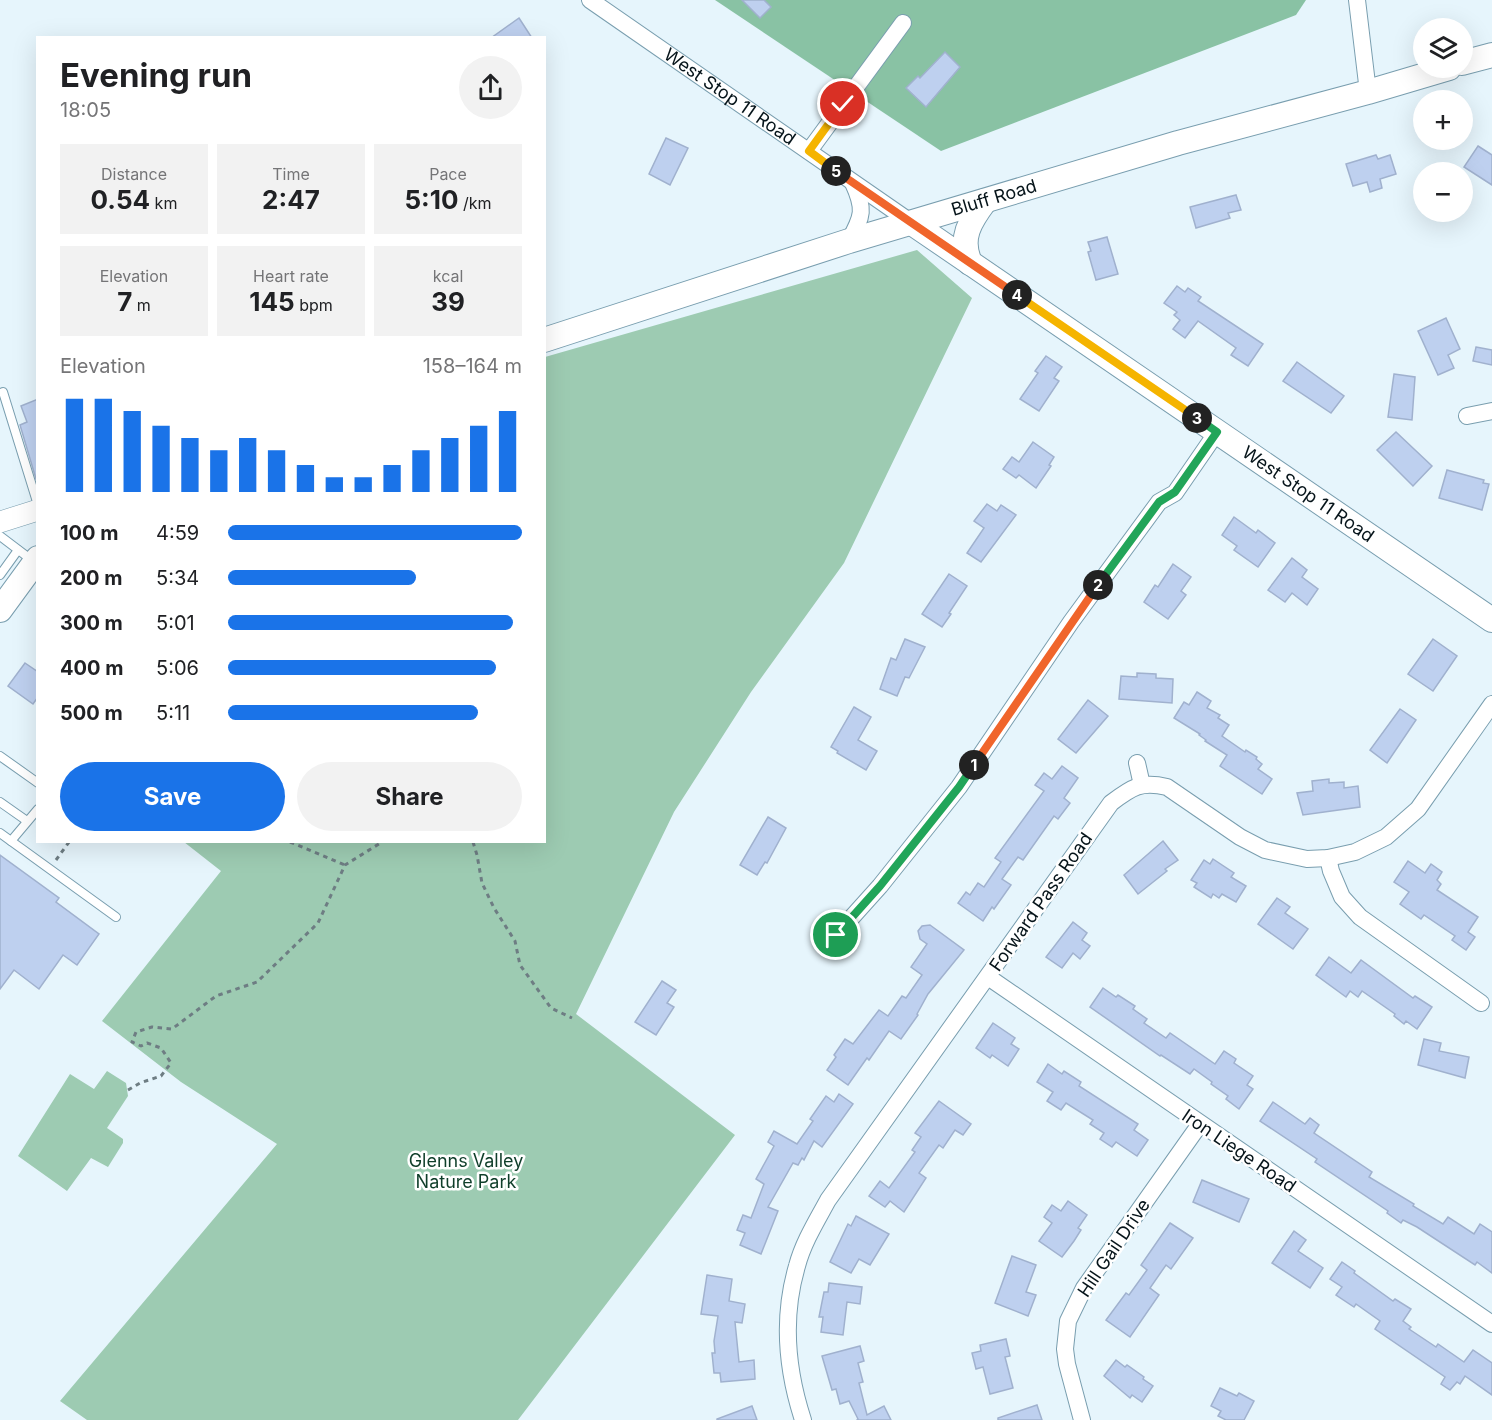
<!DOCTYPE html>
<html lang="en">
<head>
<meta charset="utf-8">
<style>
	:root { --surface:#fff; --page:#f2f2f2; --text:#202124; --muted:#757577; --accent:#1a73e8 }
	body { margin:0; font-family:Inter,sans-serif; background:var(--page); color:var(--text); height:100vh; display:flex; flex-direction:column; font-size:22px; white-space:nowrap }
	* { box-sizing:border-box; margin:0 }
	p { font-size:20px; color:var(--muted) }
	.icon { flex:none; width:33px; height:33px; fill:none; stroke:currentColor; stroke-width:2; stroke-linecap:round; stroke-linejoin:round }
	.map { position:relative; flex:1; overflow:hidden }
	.drawer { position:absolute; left:36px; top:36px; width:510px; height:807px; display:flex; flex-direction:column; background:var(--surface); border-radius:0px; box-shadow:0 6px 24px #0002 }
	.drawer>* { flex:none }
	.fabs { position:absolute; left:1413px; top:18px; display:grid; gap:12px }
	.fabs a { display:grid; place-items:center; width:60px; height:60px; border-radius:50%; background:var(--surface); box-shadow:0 6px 24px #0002; font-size:30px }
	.pin { position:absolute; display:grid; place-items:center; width:51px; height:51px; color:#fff; margin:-26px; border:3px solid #fff; border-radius:50%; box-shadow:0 2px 6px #0007 }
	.km { position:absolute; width:30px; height:30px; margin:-15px; border-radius:50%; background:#222; color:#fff; font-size:16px; line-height:30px; text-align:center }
	.round { display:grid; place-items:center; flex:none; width:63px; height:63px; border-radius:32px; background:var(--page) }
	.overview { display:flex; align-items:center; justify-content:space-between; height:102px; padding:0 24px }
	h1 { font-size:33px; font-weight:700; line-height:45px }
	.stats { display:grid; grid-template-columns:repeat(3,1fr); gap:9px; height:102px; padding:6px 24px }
	.stats div { display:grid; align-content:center; border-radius:0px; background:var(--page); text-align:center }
	.stats b { font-size:26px; font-weight:700 }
	.stats small { font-size:16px; font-weight:400 }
	.stats p { font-size:16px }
	.chart { height:168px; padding:12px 24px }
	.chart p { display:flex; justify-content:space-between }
	.chart svg { width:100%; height:108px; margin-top:6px; stroke:var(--accent); stroke-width:6 }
	.action { display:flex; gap:12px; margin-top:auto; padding:12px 24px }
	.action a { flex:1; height:69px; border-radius:36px; background:var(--accent); color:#fff; font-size:24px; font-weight:700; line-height:69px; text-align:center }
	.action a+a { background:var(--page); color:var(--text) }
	ul { padding:0 24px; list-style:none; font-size:20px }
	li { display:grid; grid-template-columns:96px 72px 1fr; align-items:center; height:45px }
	li i { height:15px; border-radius:8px; background:var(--accent) }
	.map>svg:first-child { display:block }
</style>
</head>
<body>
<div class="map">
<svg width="1492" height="1420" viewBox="0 0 1492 1420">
	<rect width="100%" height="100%" fill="#e6f5fc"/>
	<!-- green -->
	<g fill="#9dcbb2">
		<polygon points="917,250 972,298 844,563 751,692 674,812 576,1014 735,1135 518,1420 87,1420 60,1401 277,1144 181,1082 102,1021 221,871 184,842 544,842 545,357"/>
		<polygon points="107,1071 126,1083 128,1096 107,1128 123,1139 123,1143 108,1167 91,1158 67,1191 18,1156 70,1074 94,1089"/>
	</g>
	<!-- forest -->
	<polygon fill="#89c2a4" points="715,0 1306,0 1296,15 941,151"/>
	<!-- building -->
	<g fill="#bed0ef" stroke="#a0b1ce" stroke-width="1.5">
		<polygon points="742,0 764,0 771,7 760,18"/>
		<polygon points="519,18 532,38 491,38"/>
		<polygon points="945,52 960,67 926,107 906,88 918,76 920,78"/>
		<polygon points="666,138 688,148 670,185 649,174"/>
		<polygon points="1478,146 1492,155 1492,185 1464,167"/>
		<polygon points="1376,155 1378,159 1390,155 1396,174 1380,179 1382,188 1370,192 1367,182 1353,186 1346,164"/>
		<polygon points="1236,195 1241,210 1228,213 1230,218 1196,228 1190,207"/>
		<polygon points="1107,237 1118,274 1096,280 1088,252 1091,251 1088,242"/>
		<polygon points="1177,286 1185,292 1188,288 1201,297 1198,301 1263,344 1248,366 1231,355 1236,348 1198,321 1185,338 1173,329 1180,320 1174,315 1177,312 1164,303"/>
		<polygon points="1446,318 1460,349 1448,355 1454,368 1438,375 1418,331"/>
		<polygon points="1476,347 1492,350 1492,365 1473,361"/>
		<polygon points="1046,356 1062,367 1054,378 1059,381 1039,411 1020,399 1038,373 1035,371"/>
		<polygon points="1297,362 1344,396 1331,413 1283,381"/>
		<polygon points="1394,374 1415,377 1412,420 1388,417"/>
		<polygon points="38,399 38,478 36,479 20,425 27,422 21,406"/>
		<polygon points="1396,432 1432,466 1413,486 1377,450"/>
		<polygon points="1033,442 1054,457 1049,465 1051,466 1036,488 1019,475 1016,478 1003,469 1012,457 1019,462"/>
		<polygon points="1447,470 1484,480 1483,483 1489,484 1482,510 1439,498"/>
		<polygon points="987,504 997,511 1001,505 1016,515 981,562 967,553 984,528 974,521"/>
		<polygon points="1234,517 1256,533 1258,530 1275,543 1258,567 1234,550 1237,546 1222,535"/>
		<polygon points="1292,558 1307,570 1302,577 1318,589 1307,605 1292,593 1285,602 1268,590"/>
		<polygon points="1173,564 1191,577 1181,591 1186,595 1168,619 1144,602 1155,585 1158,587"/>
		<polygon points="949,574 967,586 949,613 951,614 942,627 922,614"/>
		<polygon points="905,639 925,647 909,678 905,677 897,696 880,689 891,658 896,660"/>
		<polygon points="1433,639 1457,656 1433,691 1408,674"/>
		<polygon points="25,663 38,672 38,697 33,704 8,686"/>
		<polygon points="1137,673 1156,674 1156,678 1173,679 1172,703 1119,699 1121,676 1137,677"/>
		<polygon points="1197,692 1211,701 1207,708 1220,715 1218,718 1229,725 1222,736 1245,752 1246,750 1257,757 1256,759 1262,764 1258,769 1272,779 1262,794 1220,766 1227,755 1205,741 1206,740 1199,735 1200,734 1174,718 1184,702 1189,705"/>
		<polygon points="1088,700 1108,716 1076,753 1058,739"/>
		<polygon points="854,707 871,717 858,740 877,751 866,770 837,753 838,751 831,747"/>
		<polygon points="1400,709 1416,720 1387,763 1370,750"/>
		<polygon points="1062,766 1078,778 1064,798 1070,803 1058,819 1054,816 1023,860 1018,857 1002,879 1011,885 994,909 992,907 983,921 958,903 966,892 970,895 978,883 984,887 1001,862 995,858 1044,791 1035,785 1044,773 1052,779"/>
		<polygon points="1329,779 1329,783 1344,782 1344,788 1358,786 1360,807 1303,815 1297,793 1313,791 1312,781"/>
		<polygon points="768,817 786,828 767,863 765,862 757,875 740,865"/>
		<polygon points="1163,841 1178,860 1165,869 1167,871 1138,894 1124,875"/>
		<polygon points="0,855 59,898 56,902 99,934 77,965 63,955 39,989 14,970 0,989"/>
		<polygon points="1213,859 1234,873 1231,877 1246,886 1236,902 1222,894 1219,898 1213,894 1211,898 1194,887 1197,883 1191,880 1204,860 1210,864"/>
		<polygon points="1408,861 1425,873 1431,864 1442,872 1437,880 1441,884 1437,890 1478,917 1468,932 1475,937 1466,950 1452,940 1455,936 1424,915 1421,919 1400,904 1409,892 1394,882"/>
		<polygon points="1277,898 1290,907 1285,913 1308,929 1293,949 1258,924"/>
		<polygon points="1073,922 1087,933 1082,940 1090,946 1080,959 1073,953 1062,968 1046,957"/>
		<polygon points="930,925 964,950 928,994 917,1014 918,1015 901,1039 889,1031 869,1060 867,1058 848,1085 827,1070 836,1057 834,1055 845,1039 853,1044 879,1010 888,1016 902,996 906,998 922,975 911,967 927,944 920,939 918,931 922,926"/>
		<polygon points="1329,957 1351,973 1361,960 1413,998 1415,996 1432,1007 1417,1029 1406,1021 1404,1024 1394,1016 1395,1014 1362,991 1358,997 1350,991 1346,997 1316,975"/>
		<polygon points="662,981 676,990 667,1003 674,1007 656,1035 635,1022"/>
		<polygon points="1103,988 1116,997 1118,995 1135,1006 1133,1009 1147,1019 1144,1023 1166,1038 1170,1033 1215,1064 1224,1051 1236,1059 1234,1063 1253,1076 1247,1085 1253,1089 1239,1109 1226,1099 1228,1096 1211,1084 1212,1082 1194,1069 1190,1074 1161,1055 1160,1056 1090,1007"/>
		<polygon points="993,1023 1015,1038 1011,1044 1019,1049 1008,1066 992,1055 990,1058 976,1048"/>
		<polygon points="1424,1039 1441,1043 1439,1051 1469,1057 1465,1078 1418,1065"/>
		<polygon points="1048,1064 1062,1074 1064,1071 1081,1082 1079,1086 1138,1124 1134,1130 1148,1140 1137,1156 1116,1142 1112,1147 1100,1139 1104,1133 1090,1124 1093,1120 1066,1103 1061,1110 1047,1101 1053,1092 1037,1082"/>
		<polygon points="839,1094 853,1104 822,1147 814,1141 804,1160 802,1158 798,1165 793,1163 768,1207 778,1211 761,1254 740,1245 745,1233 737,1230 743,1215 751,1218 764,1184 756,1179 774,1146 768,1142 774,1131 797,1144 813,1121 810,1119 826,1096 834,1102"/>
		<polygon points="939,1101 971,1124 963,1135 955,1130 943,1148 939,1145 919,1173 926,1178 904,1212 890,1201 885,1207 869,1196 880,1181 889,1188 915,1152 912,1150 921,1137 915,1133"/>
		<polygon points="1273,1102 1305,1124 1310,1118 1319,1125 1314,1133 1372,1172 1369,1177 1414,1204 1413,1206 1443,1224 1448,1217 1474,1234 1480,1224 1492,1232 1492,1273 1477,1262 1475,1265 1417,1227 1403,1220 1401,1223 1387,1213 1388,1211 1315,1162 1317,1159 1260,1121"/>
		<polygon points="1202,1180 1249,1199 1239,1222 1193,1202"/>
		<polygon points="1068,1201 1087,1215 1078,1228 1081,1230 1074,1241 1062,1257 1039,1241 1052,1223 1044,1217 1052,1205 1061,1211"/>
		<polygon points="856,1216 889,1234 870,1265 859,1259 851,1273 830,1262 848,1224 851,1226"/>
		<polygon points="1170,1223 1193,1238 1171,1269 1166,1265 1150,1288 1159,1295 1130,1337 1106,1320 1126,1293 1129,1295 1147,1270 1141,1265"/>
		<polygon points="1294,1231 1306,1240 1298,1251 1323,1268 1310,1288 1272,1263"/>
		<polygon points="1012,1256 1036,1265 1026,1292 1036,1295 1028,1316 995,1303"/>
		<polygon points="1342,1262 1355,1271 1354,1273 1393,1301 1395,1299 1411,1309 1403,1321 1411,1327 1409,1329 1436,1347 1438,1344 1464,1362 1473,1350 1492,1363 1492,1395 1465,1376 1460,1384 1457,1382 1450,1390 1441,1384 1445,1377 1375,1329 1380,1321 1356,1304 1354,1307 1336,1295 1342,1287 1330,1279"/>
		<polygon points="707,1275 732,1279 729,1301 745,1304 742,1323 735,1322 739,1362 754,1360 755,1379 721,1382 720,1373 714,1373 712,1353 715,1353 714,1341 718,1316 701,1314"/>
		<polygon points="829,1283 862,1287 860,1304 847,1302 843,1335 821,1332 823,1317 819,1317 824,1292 828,1292"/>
		<polygon points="1006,1339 1010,1356 1005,1357 1013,1388 990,1394 983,1367 976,1369 972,1353 981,1351 980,1345"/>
		<polygon points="860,1346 864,1361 858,1363 863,1382 859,1383 867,1415 884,1406 891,1420 857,1420 858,1419 849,1401 840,1404 836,1389 832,1390 822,1356"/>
		<polygon points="1116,1360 1125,1367 1127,1365 1144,1377 1143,1379 1153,1386 1142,1402 1132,1395 1130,1398 1104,1376"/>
		<polygon points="1220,1388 1237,1396 1239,1393 1254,1401 1244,1420 1226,1420 1218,1416 1221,1411 1211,1406"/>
		<polygon points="1037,1405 1042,1420 998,1420 998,1418"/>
		<polygon points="752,1406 757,1420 717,1420 717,1419"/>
	</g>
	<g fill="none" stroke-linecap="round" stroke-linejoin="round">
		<!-- service casing -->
		<g stroke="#799eaf" stroke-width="10">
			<g id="service">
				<polyline points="3,392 38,505"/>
				<polyline points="0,536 33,561"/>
				<polyline points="0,575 18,550"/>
				<polyline points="0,756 38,783"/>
				<polyline points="0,802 27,821"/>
				<polyline points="0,833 116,917"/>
				<polyline points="11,841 38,809"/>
			</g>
		</g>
		<!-- minor casing -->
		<g stroke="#799eaf" stroke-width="18">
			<g id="minor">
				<path id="s1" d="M590 0 912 223"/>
				<polyline points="1357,0 1368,92"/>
				<polyline points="809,151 903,23"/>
				<path d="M849 241C863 216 865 209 853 183"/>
				<polyline points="1467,416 1492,411"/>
				<polyline points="1137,763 1142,785"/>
				<polyline points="1328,858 1331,871 1342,897 1360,917 1481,1003"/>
				<polyline points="836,935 880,886 959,787 1071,622 1159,502 1175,493 1217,432"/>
				<polyline points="988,977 1492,1324"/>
				<path d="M803 1420C787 1371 782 1317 797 1266 803 1243 816 1222 828 1200L1111 803C1132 787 1141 781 1167 787L1240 837 1265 850 1307 859 1328 858 1355 852 1386 837 1418 809 1492 704"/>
				<polyline points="1082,1420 1067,1364 1065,1349 1068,1321 1084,1288 1200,1124"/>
			</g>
		</g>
		<!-- tertiary casing -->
		<g stroke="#799eaf" stroke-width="22">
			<polyline id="tertiary" points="0,522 38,510"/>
		</g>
		<!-- secondary casing -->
		<g stroke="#799eaf" stroke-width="26">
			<g id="secondary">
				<polyline points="1462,63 1492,55"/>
				<path id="s2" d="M912 223 1492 620"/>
				<path d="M970 263C959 238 970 221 985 201"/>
				<path id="s3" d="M544 340 849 241 1178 143 1368 92 1449 68"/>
				<polyline points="0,610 38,558"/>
			</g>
		</g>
		<!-- path -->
		<g stroke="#6e7d83" stroke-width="3" stroke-dasharray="4.5 4.5" stroke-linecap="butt">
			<polyline points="290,842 345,865"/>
			<polyline points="473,842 477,855 482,883 494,908 515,941 520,965 551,1008 572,1018"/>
			<polyline points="56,860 69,842"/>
			<polyline points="128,1090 140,1083 161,1076 171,1063 161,1048 147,1043 141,1046 132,1042 136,1032 152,1027 172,1029 216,996 257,982 318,923 345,865 382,842"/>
		</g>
		<!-- service -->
		<use href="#service" stroke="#fff" stroke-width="8"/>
		<!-- minor -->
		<use href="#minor" stroke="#fff" stroke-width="16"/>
		<!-- tertiary -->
		<use href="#tertiary" stroke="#fff" stroke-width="21"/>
		<!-- secondary -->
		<use href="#secondary" stroke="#fff" stroke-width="24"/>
	</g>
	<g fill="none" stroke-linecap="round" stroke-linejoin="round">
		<!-- split-1 casing -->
		<g stroke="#fff" stroke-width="12">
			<polyline id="split-1" points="836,935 880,886 959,787 974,765"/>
		</g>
		<!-- split-2 casing -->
		<g stroke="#fff" stroke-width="12">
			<polyline id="split-2" points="974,765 1098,585"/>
		</g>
		<!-- split-3 casing -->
		<g stroke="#fff" stroke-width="12">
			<polyline id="split-3" points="1098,585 1159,502 1175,492 1217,432 1197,418"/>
		</g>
		<!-- split-4 casing -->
		<g stroke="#fff" stroke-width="12">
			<polyline id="split-4" points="1017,295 1197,418"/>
		</g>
		<!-- split-5 casing -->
		<g stroke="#fff" stroke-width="12">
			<polyline id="split-5" points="836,171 1017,295"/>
		</g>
		<!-- split-6 casing -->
		<g stroke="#fff" stroke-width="12">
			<polyline id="split-6" points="836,171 809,151 843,104"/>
		</g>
		<!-- split-1 -->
		<use href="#split-1" stroke="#22a559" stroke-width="8"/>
		<!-- split-2 -->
		<use href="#split-2" stroke="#f0652b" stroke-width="8"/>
		<!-- split-3 -->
		<use href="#split-3" stroke="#22a559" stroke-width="8"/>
		<!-- split-4 -->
		<use href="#split-4" stroke="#f5b400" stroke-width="8"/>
		<!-- split-5 -->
		<use href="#split-5" stroke="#f0652b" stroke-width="8"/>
		<!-- split-6 -->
		<use href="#split-6" stroke="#f5b400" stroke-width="8"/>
	</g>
	<g text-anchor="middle" stroke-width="5" stroke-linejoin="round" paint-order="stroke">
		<!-- street labels -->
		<g font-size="18" fill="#06141a" stroke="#fff">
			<text dy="6" stroke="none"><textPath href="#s1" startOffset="170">West Stop 11 Road</textPath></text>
			<text dy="6" stroke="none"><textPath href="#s3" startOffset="472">Bluff Road</textPath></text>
			<text dy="6" stroke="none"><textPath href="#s2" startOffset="480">West Stop 11 Road</textPath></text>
			<text transform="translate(1041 902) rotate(-55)" y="6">Forward Pass Road</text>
			<text transform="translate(1239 1151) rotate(34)" y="6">Iron Liege Road</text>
			<text transform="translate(1114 1248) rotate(-56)" y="6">Hill Gail Drive</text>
		</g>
		<!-- park labels -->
		<g font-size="18" fill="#0f3e2a" stroke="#fff">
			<text x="466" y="1167">Glenns Valley<tspan x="466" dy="21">Nature Park</tspan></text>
		</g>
	</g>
</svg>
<div class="fabs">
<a><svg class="icon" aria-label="layers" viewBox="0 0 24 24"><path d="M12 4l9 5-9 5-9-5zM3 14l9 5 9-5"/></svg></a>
<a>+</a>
<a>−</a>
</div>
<div class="pin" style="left:836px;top:935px;background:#1e9e55"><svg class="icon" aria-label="arrive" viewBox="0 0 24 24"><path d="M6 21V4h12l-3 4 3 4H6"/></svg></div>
<div class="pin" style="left:843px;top:104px;background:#d93025"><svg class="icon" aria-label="check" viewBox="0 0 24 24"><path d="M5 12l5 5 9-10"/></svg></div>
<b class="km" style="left:974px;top:765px">1</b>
<b class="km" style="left:1098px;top:585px">2</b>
<b class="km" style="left:1197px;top:418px">3</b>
<b class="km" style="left:1017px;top:295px">4</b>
<b class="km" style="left:836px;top:171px">5</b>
<section class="drawer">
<div class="overview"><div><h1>Evening run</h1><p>18:05</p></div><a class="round"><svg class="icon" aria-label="share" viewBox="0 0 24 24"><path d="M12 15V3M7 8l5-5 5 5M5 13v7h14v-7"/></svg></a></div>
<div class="stats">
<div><p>Distance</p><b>0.54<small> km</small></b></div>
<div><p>Time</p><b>2:47</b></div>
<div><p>Pace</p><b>5:10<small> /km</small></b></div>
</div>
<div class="stats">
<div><p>Elevation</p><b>7<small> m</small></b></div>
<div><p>Heart rate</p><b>145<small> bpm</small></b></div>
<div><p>kcal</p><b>39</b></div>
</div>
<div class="chart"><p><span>Elevation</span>158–164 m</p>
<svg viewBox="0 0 160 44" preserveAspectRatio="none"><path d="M5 44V6M15 44V6M25 44V11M35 44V17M45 44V22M55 44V27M65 44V22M75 44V27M85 44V33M95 44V38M105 44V38M115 44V33M125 44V27M135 44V22M145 44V17M155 44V11"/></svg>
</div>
<ul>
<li><b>100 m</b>4:59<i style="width:100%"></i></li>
<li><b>200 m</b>5:34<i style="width:64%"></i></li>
<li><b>300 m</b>5:01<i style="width:97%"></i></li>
<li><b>400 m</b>5:06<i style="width:91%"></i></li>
<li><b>500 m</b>5:11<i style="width:85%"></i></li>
</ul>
<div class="action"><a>Save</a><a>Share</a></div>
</section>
</div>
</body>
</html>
